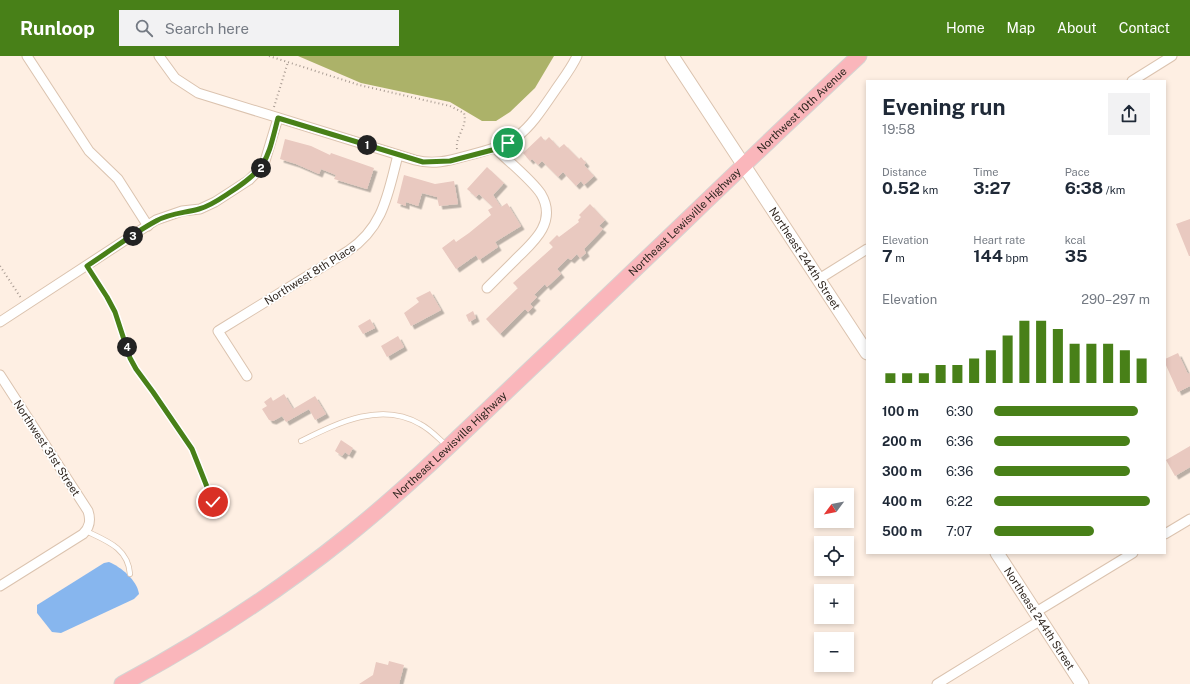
<!DOCTYPE html>
<html lang="en">
<head>
<meta charset="utf-8">
<style>
	:root { --surface:#fff; --page:#f2f2f3; --text:#1f2937; --muted:#747a83; --accent:#488018 }
	body { margin:0; font-family:"Public Sans",sans-serif; background:var(--page); color:var(--text); height:100vh; display:flex; flex-direction:column; font-size:15px; white-space:nowrap }
	* { box-sizing:border-box; margin:0 }
	p { font-size:13px; color:var(--muted) }
	.icon { flex:none; width:22px; height:22px; fill:none; stroke:currentColor; stroke-width:2; stroke-linecap:round; stroke-linejoin:round }
	.map { position:relative; flex:1; overflow:hidden }
	.drawer { position:absolute; left:866px; top:24px; width:300px; height:474px; display:flex; flex-direction:column; background:var(--surface); border-radius:0px; box-shadow:0 2px 6px #0003 }
	.drawer>* { flex:none }
	.needle { width:26px; rotate:238deg }
	.tools { position:absolute; left:814px; top:432px; display:grid; gap:8px }
	.tools a { display:grid; place-items:center; width:40px; height:40px; border-radius:0px; background:var(--surface); box-shadow:0 2px 6px #0003; font-size:20px }
	.pin { position:absolute; display:grid; place-items:center; width:34px; height:34px; color:#fff; margin:-17px; border:2px solid #fff; border-radius:50%; box-shadow:0 1px 4px #0007 }
	.km { position:absolute; width:20px; height:20px; margin:-10px; border-radius:50%; background:#222; color:#fff; font-size:11px; line-height:20px; text-align:center }
	.round { display:grid; place-items:center; flex:none; width:42px; height:42px; border-radius:0px; background:var(--page) }
	.head { display:flex; align-items:center; justify-content:space-between; height:68px; padding:0 16px }
	h1 { font-size:22px; font-weight:700; line-height:30px }
	.metrics { display:grid; grid-template-columns:repeat(3,1fr); gap:6px; height:68px; padding:4px 16px }
	.metrics div { display:grid; align-content:center }
	.metrics b { font-size:17px; font-weight:700 }
	.metrics small { font-size:11px; font-weight:400 }
	.metrics p { font-size:11px }
	.chart { height:112px; padding:8px 16px }
	.chart p { display:flex; justify-content:space-between }
	.chart svg { width:100%; height:72px; margin-top:4px; stroke:var(--accent); stroke-width:6 }
	ul { padding:0 16px; list-style:none; font-size:13px }
	li { display:grid; grid-template-columns:64px 48px 1fr; align-items:center; height:30px }
	li i { height:10px; border-radius:5px; background:var(--accent) }
	header { display:flex; align-items:center; gap:24px; box-sizing:border-box; height:56px; padding:0 20px; background:var(--accent); color:#fff }
	header strong { font-size:19px }
	nav { display:flex; gap:22px; margin-inline-start:auto; font-size:14px }
	.search { width:280px; height:36px; background:var(--page); display:flex; align-items:center; gap:10px; box-sizing:border-box; padding:0 14px; border-radius:0px; color:var(--muted); font-size:15px }
	.map>svg:first-child { display:block }
</style>
</head>
<body>
<header>
<strong>Runloop</strong>
<div class="search"><svg class="icon" aria-label="search" viewBox="0 0 24 24"><circle cx="10" cy="10" r="6"/><path d="M15 15l6 6"/></svg>Search here</div>
<nav><a>Home</a><a>Map</a><a>About</a><a>Contact</a></nav>
</header>
<div class="map">
<svg width="1190" height="628" viewBox="0 0 1190 628">
	<defs>
		<filter id="shadow"><feDropShadow dx="3.5" dy="3.5" stdDeviation="0" flood-color="#0004"/></filter>
	</defs>
	<rect width="100%" height="100%" fill="#feefe3"/>
	<!-- forest -->
	<polygon fill="#acb269" points="298,0 554,0 535,32 510,56 496,65 482,65 450,46 361,27"/>
	<!-- water -->
	<path fill="#87b6ee" d="M109 506C121 511 137 524 139 538L134 543 61 577 52 576 37 557V549L104 507Z"/>
	<!-- building -->
	<g fill="#e9c9c0" filter="url(#shadow)">
		<polygon points="541,80 545,85 549,81 559,92 564,88 579,103 581,101 586,107 584,109 594,120 584,129 581,125 576,130 563,116 558,121 542,105 538,109 532,103 530,105 523,97"/>
		<polygon points="285,83 311,90 330,99 331,97 374,112 367,133 334,123 336,119 321,113 319,118 296,108 280,103"/>
		<polygon points="487,111 504,127 493,139 501,151 507,147 521,170 495,186 498,191 479,204 476,199 456,213 442,192 454,183 456,186 469,177 491,159 488,154 493,151 479,138 476,141 467,133"/>
		<polygon points="404,119 435,128 454,125 458,148 439,150 437,141 422,137 418,150 406,146 406,150 397,147"/>
		<polygon points="590,148 605,164 599,170 603,173 584,193 586,197 580,202 577,198 571,204 568,202 557,213 561,218 547,231 545,228 534,239 537,241 530,248 533,251 528,256 525,253 500,278 486,263 518,232 513,227 553,191 549,187 557,179 559,181 579,166 578,164 581,161 579,159"/>
		<polygon points="1190,163 1190,200 1189,200 1176,168"/>
		<polygon points="430,235 441,254 411,270 404,257 419,246 416,242"/>
		<polygon points="473,255 476,262 469,266 466,259"/>
		<polygon points="370,263 375,272 363,278 358,270"/>
		<polygon points="398,280 404,291 387,301 381,290"/>
		<polygon points="1178,297 1188,318 1190,317 1190,330 1178,336 1165,307 1165,303"/>
		<polygon points="284,338 293,353 315,340 326,358 315,364 309,353 286,366 282,360 273,365 269,364 262,353 267,350 264,346 271,341 273,345"/>
		<polygon points="341,384 353,392 349,399 345,396 342,400 335,395"/>
		<polygon points="1190,390 1190,411 1175,420 1166,404"/>
		<polygon points="389,605 404,609 399,628 359,628 373,619 376,606 388,609"/>
	</g>
	<g fill="none" stroke-linecap="round" stroke-linejoin="round">
		<!-- lane casing -->
		<g stroke="#dbc3af" stroke-width="6">
			<g id="lane">
				<path d="M301 385C338 367 381 345 420 368 430 373 438 382 446 389"/>
				<path d="M86 475C107 485 128 492 130 518"/>
			</g>
		</g>
		<!-- street casing -->
		<g stroke="#dbc3af" stroke-width="11">
			<g id="street">
				<polyline points="27,0 89,95 118,123 148,170"/>
				<path d="M159 0 175 22 198 37 415 104C433 109 448 105 466 100 518 87 524 80 554 36 562 24 571 13 577 0"/>
				<polyline points="1132,25 1172,0"/>
				<polyline points="819,223 867,193"/>
				<path d="M487 232C497 222 507 212 517 202 535 185 557 165 541 138 532 124 508 105 496 93"/>
				<polyline points="0,266 156,164 182,155 200,153 215,146 249,124 258,115 265,105 278,62"/>
				<path d="M0 319 88 455C91 464 90 471 83 478L0 530"/>
				<path d="M247 320 218 275 348 195C384 171 388 137 398 99"/>
				<polyline points="1165,478 1190,463"/>
				<polyline points="1036,556 1133,497"/>
				<polyline points="937,628 1041,564"/>
			</g>
		</g>
		<!-- secondary casing -->
		<g stroke="#dbc3af" stroke-width="15">
			<g id="secondary">
				<path id="s1" d="M672 0 867 297"/>
				<path id="s2" d="M997 497 1082 628"/>
			</g>
		</g>
		<!-- primary casing -->
		<g stroke="#d5d4d2" stroke-width="17">
			<g id="primary">
				<path id="s3" d="M122 628C201 586 276 537 346 481 416 425 479 361 544 300 650 200 753 99 859 0"/>
			</g>
		</g>
		<!-- path -->
		<g stroke="#a89b92" stroke-width="2" stroke-dasharray="1 3" stroke-linecap="butt">
			<path d="M269 0 359 29 450 50 464 57C468 71 455 80 457 93"/>
			<polyline points="274,51 288,6"/>
			<polyline points="0,210 21,242"/>
			<polyline points="91,216 115,256 130,302 136,313 153,336 191,393 213,445"/>
		</g>
		<!-- lane -->
		<use href="#lane" stroke="#fff" stroke-width="4.5"/>
		<!-- street -->
		<use href="#street" stroke="#fff" stroke-width="9"/>
		<!-- secondary -->
		<use href="#secondary" stroke="#fff" stroke-width="13"/>
		<!-- primary -->
		<use href="#primary" stroke="#fab6bb" stroke-width="15"/>
	</g>
	<g fill="none" stroke-linecap="round" stroke-linejoin="round">
		<!-- route casing -->
		<g stroke="#fff" stroke-width="8">
			<path id="route" d="M213 446 192 393 153 336 136 313 130 302 115 256 107 241 87 210C110 195 132 178 156 165 170 157 185 157 199 153 210 150 220 143 229 137 268 112 267 104 278 62L423 106 450 105 496 93 508 87"/>
		</g>
		<!-- route -->
		<use href="#route" stroke="#488018" stroke-width="5"/>
	</g>
	<g text-anchor="middle" stroke-width="3.5" stroke-linejoin="round" paint-order="stroke">
		<!-- street labels -->
		<g font-size="11" fill="#2f261f" stroke="#fff">
			<text dy="4" stroke="none"><textPath href="#s3" startOffset="893">Northwest 10th Avenue</textPath></text>
			<text dy="4" stroke="none"><textPath href="#s3" startOffset="731">Northeast Lewisville Highway</textPath></text>
			<text dy="4" stroke="none"><textPath href="#s1" startOffset="242">Northeast 244th Street</textPath></text>
			<text transform="translate(310 218) rotate(-32)" y="4">Northwest 8th Place</text>
			<text dy="4" stroke="none"><textPath href="#s3" startOffset="407">Northeast Lewisville Highway</textPath></text>
			<text transform="translate(47 392) rotate(57)" y="4">Northwest 31st Street</text>
			<text dy="4" stroke="none"><textPath href="#s2" startOffset="78">Northeast 244th Street</textPath></text>
		</g>
	</g>
</svg>
<div class="tools">
<a><svg class="needle" viewBox="-14 -14 28 28"><path d="M0-13l5 13h-10z" fill="#e53935"/><path d="M0 13l5-13h-10z" fill="#747a83"/></svg></a>
<a><svg class="icon" aria-label="locate" viewBox="0 0 24 24"><circle cx="12" cy="12" r="6"/><path d="M12 2v4M12 18v4M2 12h4M18 12h4"/></svg></a>
<a>+</a>
<a>−</a>
</div>
<div class="pin" style="left:508px;top:87px;background:#1e9e55"><svg class="icon" aria-label="arrive" viewBox="0 0 24 24"><path d="M6 21V4h12l-3 4 3 4H6"/></svg></div>
<div class="pin" style="left:213px;top:446px;background:#d93025"><svg class="icon" aria-label="check" viewBox="0 0 24 24"><path d="M5 12l5 5 9-10"/></svg></div>
<b class="km" style="left:367px;top:89px">1</b>
<b class="km" style="left:261px;top:112px">2</b>
<b class="km" style="left:133px;top:180px">3</b>
<b class="km" style="left:127px;top:291px">4</b>
<section class="drawer">
<div class="head"><div><h1>Evening run</h1><p>19:58</p></div><a class="round"><svg class="icon" aria-label="share" viewBox="0 0 24 24"><path d="M12 15V3M7 8l5-5 5 5M5 13v7h14v-7"/></svg></a></div>
<div class="metrics">
<div><p>Distance</p><b>0.52<small> km</small></b></div>
<div><p>Time</p><b>3:27</b></div>
<div><p>Pace</p><b>6:38<small> /km</small></b></div>
</div>
<div class="metrics">
<div><p>Elevation</p><b>7<small> m</small></b></div>
<div><p>Heart rate</p><b>144<small> bpm</small></b></div>
<div><p>kcal</p><b>35</b></div>
</div>
<div class="chart"><p><span>Elevation</span>290–297 m</p>
<svg viewBox="0 0 160 44" preserveAspectRatio="none"><path d="M5 44V38M15 44V38M25 44V38M35 44V33M45 44V33M55 44V29M65 44V24M75 44V15M85 44V6M95 44V6M105 44V11M115 44V20M125 44V20M135 44V20M145 44V24M155 44V29"/></svg>
</div>
<ul>
<li><b>100 m</b>6:30<i style="width:92%"></i></li>
<li><b>200 m</b>6:36<i style="width:87%"></i></li>
<li><b>300 m</b>6:36<i style="width:87%"></i></li>
<li><b>400 m</b>6:22<i style="width:100%"></i></li>
<li><b>500 m</b>7:07<i style="width:64%"></i></li>
</ul>
</section>
</div>
</body>
</html>
